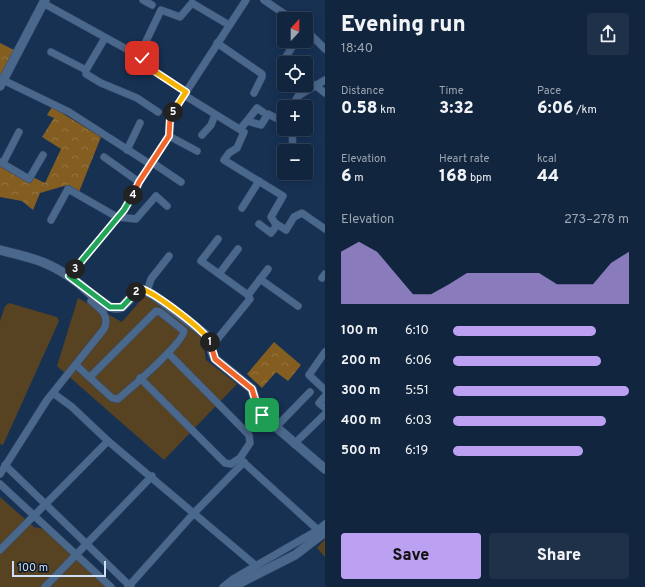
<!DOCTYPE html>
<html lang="en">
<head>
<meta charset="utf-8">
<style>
	:root { --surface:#11253e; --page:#1e3149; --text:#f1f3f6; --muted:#9ca5b0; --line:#304258; --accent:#bca0f2 }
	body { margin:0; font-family:Overpass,sans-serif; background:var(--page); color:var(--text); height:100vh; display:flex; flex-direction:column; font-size:15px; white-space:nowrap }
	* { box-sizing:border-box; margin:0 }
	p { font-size:13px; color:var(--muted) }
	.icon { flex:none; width:22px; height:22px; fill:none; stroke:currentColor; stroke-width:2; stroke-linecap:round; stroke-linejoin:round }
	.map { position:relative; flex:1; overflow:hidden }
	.sheet { display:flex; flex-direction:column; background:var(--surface); width:320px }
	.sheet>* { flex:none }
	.needle { width:26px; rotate:21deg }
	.tools { position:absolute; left:277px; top:12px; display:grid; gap:8px }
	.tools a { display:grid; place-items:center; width:36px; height:36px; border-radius:4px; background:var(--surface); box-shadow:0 2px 10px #0003,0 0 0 1px var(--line); font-size:20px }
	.scale { position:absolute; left:12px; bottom:10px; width:94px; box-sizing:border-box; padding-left:4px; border:2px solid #cedef4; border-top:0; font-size:11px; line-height:14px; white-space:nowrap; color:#cedef4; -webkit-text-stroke:3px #0e1928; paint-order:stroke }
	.pin { position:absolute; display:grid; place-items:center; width:34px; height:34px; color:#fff; margin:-17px; border-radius:8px; box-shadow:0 2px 6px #0006 }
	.km { position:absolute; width:20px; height:20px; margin:-10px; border-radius:50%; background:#222; color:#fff; font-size:11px; line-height:20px; text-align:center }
	.round { display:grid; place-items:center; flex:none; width:42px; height:42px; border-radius:4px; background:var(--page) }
	.headline { display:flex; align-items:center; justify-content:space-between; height:68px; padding:0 16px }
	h1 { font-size:22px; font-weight:800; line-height:30px }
	.metrics { display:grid; grid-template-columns:repeat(3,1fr); gap:6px; height:68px; padding:4px 16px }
	.metrics div { display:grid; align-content:center }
	.metrics b { font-size:17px; font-weight:800 }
	.metrics small { font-size:11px; font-weight:400 }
	.metrics p { font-size:11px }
	.chart { height:112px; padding:8px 16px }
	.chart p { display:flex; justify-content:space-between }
	.chart svg { width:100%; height:72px; margin-top:4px; fill:var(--accent); opacity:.7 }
	.button { display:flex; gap:8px; margin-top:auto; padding:8px 16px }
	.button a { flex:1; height:46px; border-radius:4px; background:var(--accent); color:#111; font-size:16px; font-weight:800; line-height:46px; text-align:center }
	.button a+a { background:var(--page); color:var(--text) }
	ul { padding:0 16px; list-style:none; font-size:13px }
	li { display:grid; grid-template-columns:64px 48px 1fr; align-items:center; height:30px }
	li i { height:10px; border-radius:5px; background:var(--accent) }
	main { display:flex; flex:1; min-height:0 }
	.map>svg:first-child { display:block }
</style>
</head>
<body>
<main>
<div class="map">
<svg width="325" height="587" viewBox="0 0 325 587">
	<defs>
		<pattern id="forest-crowns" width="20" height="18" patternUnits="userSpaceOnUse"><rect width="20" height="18" fill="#845e20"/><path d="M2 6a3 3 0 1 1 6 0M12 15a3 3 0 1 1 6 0" fill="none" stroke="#947541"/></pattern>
	</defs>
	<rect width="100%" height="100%" fill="#173153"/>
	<!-- green -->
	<g fill="#574221">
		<polygon points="146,294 202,333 206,360 237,384 164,460 57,366 78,298 122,322"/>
		<polygon points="9,303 57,317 59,321 3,445 0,444 0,321 5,306"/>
		<polygon points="0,497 34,527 44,529 109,587 0,587"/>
		<polygon points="325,539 325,557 317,548"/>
	</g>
	<!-- forest -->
	<g fill="url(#forest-crowns)">
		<polygon points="0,43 16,51 0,83"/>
		<polygon points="52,107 101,137 79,192 64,186 40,193 33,210 22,201 0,197 0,161 45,183 61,149 42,137 54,118 47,115"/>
		<polygon points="274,342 301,365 288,381 276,372 262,388 247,374"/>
	</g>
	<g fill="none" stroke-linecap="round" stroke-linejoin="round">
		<!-- minor casing -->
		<g stroke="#364b68" stroke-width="8">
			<g id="minor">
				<polyline points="143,0 152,5"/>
				<polyline points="264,0 292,19"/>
				<polyline points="43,3 139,56 151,69 186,92"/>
				<polyline points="306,30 325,49"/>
				<polyline points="217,43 262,74 262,77 254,93"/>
				<polyline points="51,52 86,70 86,74 101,83 137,98 158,112"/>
				<polyline points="139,56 161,10 180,17 192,3 229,25"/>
				<polyline points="282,63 296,41"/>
				<polyline points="86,70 105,38"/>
				<polyline points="3,80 69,112 150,164"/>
				<polyline points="315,85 325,93"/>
				<polyline points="184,95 244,132 237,148 229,153 224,160 283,196 271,217 275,223 286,230 294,217 302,213 325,229"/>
				<polyline points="292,107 298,96 325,80"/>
				<polyline points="247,121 257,108 263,112"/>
				<polyline points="240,129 247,121 261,125 268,114 284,122"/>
				<polyline points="292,129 293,151"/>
				<polyline points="202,135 211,125 215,115"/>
				<polyline points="169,136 197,151"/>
				<polyline points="127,150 140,123"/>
				<polyline points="104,157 139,182 169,136 171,115 246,0"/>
				<polyline points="0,162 29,179 43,155"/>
				<polyline points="3,163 19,132"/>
				<polyline points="153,163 181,182"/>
				<polyline points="242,208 259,181"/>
				<polyline points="51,220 68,189 117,217 136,219 156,196 167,206"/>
				<polyline points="259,224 271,233 277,225"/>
				<polyline points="219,274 238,249"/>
				<polyline points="69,276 124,210 139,182"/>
				<polyline points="322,278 325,274"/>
				<polyline points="260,279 298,306"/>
				<polyline points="147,291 151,279 169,256"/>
				<polyline points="248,295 268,269"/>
				<polyline points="211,347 250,299 248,295 201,261 218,239"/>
				<polyline points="325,352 309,375 325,390"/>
				<path d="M76 365 112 398 118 399C130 389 183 343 184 331L160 312 156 311 90 377"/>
				<polyline points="140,378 225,463 231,464 240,458 250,443 249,435 168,353"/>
				<polyline points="53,393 72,407 108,441 255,565"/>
				<polyline points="325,396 319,403 325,408"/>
				<polyline points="276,427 310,392"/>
				<polyline points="294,444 325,414"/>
				<polyline points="241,460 318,530"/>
				<polyline points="5,465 131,587"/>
				<path d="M0 474 47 400 104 329C110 316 101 309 91 301"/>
				<polyline points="0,484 111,587"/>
				<polyline points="0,550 108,441"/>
				<polyline points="45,587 152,476"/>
				<polyline points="128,587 194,513 244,462"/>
				<polyline points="223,587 233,579 318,530 325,524"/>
			</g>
		</g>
		<!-- tertiary casing -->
		<g stroke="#364b68" stroke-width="10">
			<g id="tertiary">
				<polyline points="0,86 45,0"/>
				<path d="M0 250C33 258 51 262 78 283 89 292 108 313 122 307L140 289 152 294 205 334 215 359 252 389 258 409 262 415 325 469"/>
				<polyline points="232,587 295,555 325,532"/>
			</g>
		</g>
		<!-- minor -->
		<use href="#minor" stroke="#4a678c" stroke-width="7"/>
		<!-- tertiary -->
		<use href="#tertiary" stroke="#4a678c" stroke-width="9"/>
	</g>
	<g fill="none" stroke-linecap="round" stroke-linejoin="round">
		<!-- split-1 casing -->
		<g stroke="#fff" stroke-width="8">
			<polyline id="split-1" points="210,342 215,359 252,389 258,409 262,415"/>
		</g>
		<!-- split-2 casing -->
		<g stroke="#fff" stroke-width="8">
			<path id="split-2" d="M136 292 142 289C156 294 205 330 210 342"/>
		</g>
		<!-- split-3 casing -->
		<g stroke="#fff" stroke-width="8">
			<polyline id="split-3" points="75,269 69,276 110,307 122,307 136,292"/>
		</g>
		<!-- split-4 casing -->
		<g stroke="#fff" stroke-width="8">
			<polyline id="split-4" points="75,269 124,210 133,195"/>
		</g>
		<!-- split-5 casing -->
		<g stroke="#fff" stroke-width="8">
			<polyline id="split-5" points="133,195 139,182 169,136 170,118 173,112"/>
		</g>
		<!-- split-6 casing -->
		<g stroke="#fff" stroke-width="8">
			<polyline id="split-6" points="142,58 151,69 186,92 173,112"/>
		</g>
		<!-- split-1 -->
		<use href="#split-1" stroke="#f0652b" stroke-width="5"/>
		<!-- split-2 -->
		<use href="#split-2" stroke="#f5b400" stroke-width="5"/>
		<!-- split-3 -->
		<use href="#split-3" stroke="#22a559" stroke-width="5"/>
		<!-- split-4 -->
		<use href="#split-4" stroke="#22a559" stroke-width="5"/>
		<!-- split-5 -->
		<use href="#split-5" stroke="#f0652b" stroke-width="5"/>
		<!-- split-6 -->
		<use href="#split-6" stroke="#f5b400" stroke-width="5"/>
	</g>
</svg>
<div class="tools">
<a><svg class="needle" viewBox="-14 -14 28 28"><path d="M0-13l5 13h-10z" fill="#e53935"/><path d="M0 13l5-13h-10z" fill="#9ca5b0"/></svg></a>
<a><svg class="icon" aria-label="locate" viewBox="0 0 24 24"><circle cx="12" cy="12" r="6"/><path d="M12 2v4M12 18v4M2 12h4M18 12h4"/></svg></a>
<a>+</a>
<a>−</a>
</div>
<div class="scale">100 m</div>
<div class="pin" style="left:262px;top:415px;background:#1e9e55"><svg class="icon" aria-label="arrive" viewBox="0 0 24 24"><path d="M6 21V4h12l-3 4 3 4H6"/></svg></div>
<div class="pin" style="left:142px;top:58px;background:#d93025"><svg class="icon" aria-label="check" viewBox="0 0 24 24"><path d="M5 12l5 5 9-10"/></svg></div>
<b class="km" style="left:210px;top:342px">1</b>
<b class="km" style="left:136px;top:292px">2</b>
<b class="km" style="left:75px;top:269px">3</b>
<b class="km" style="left:133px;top:195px">4</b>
<b class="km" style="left:173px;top:112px">5</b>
</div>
<section class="sheet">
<div class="headline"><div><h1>Evening run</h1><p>18:40</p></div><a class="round"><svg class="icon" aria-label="share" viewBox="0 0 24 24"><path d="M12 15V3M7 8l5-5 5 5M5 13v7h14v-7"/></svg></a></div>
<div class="metrics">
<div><p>Distance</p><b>0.58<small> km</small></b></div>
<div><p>Time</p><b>3:32</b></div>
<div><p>Pace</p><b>6:06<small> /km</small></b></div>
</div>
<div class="metrics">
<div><p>Elevation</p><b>6<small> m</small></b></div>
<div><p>Heart rate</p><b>168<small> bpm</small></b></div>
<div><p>kcal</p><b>44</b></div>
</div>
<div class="chart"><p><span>Elevation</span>273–278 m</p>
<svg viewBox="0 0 160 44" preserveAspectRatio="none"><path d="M0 44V12L10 6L20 12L30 25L40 38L50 38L60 32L70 25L80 25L90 25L100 25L110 25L120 32L130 32L140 32L150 19L160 12V44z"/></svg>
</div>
<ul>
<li><b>100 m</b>6:10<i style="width:81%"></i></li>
<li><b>200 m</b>6:06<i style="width:84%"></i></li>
<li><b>300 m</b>5:51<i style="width:100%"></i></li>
<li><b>400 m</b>6:03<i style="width:87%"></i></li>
<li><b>500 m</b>6:19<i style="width:74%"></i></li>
</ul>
<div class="button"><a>Save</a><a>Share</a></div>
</section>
</main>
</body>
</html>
